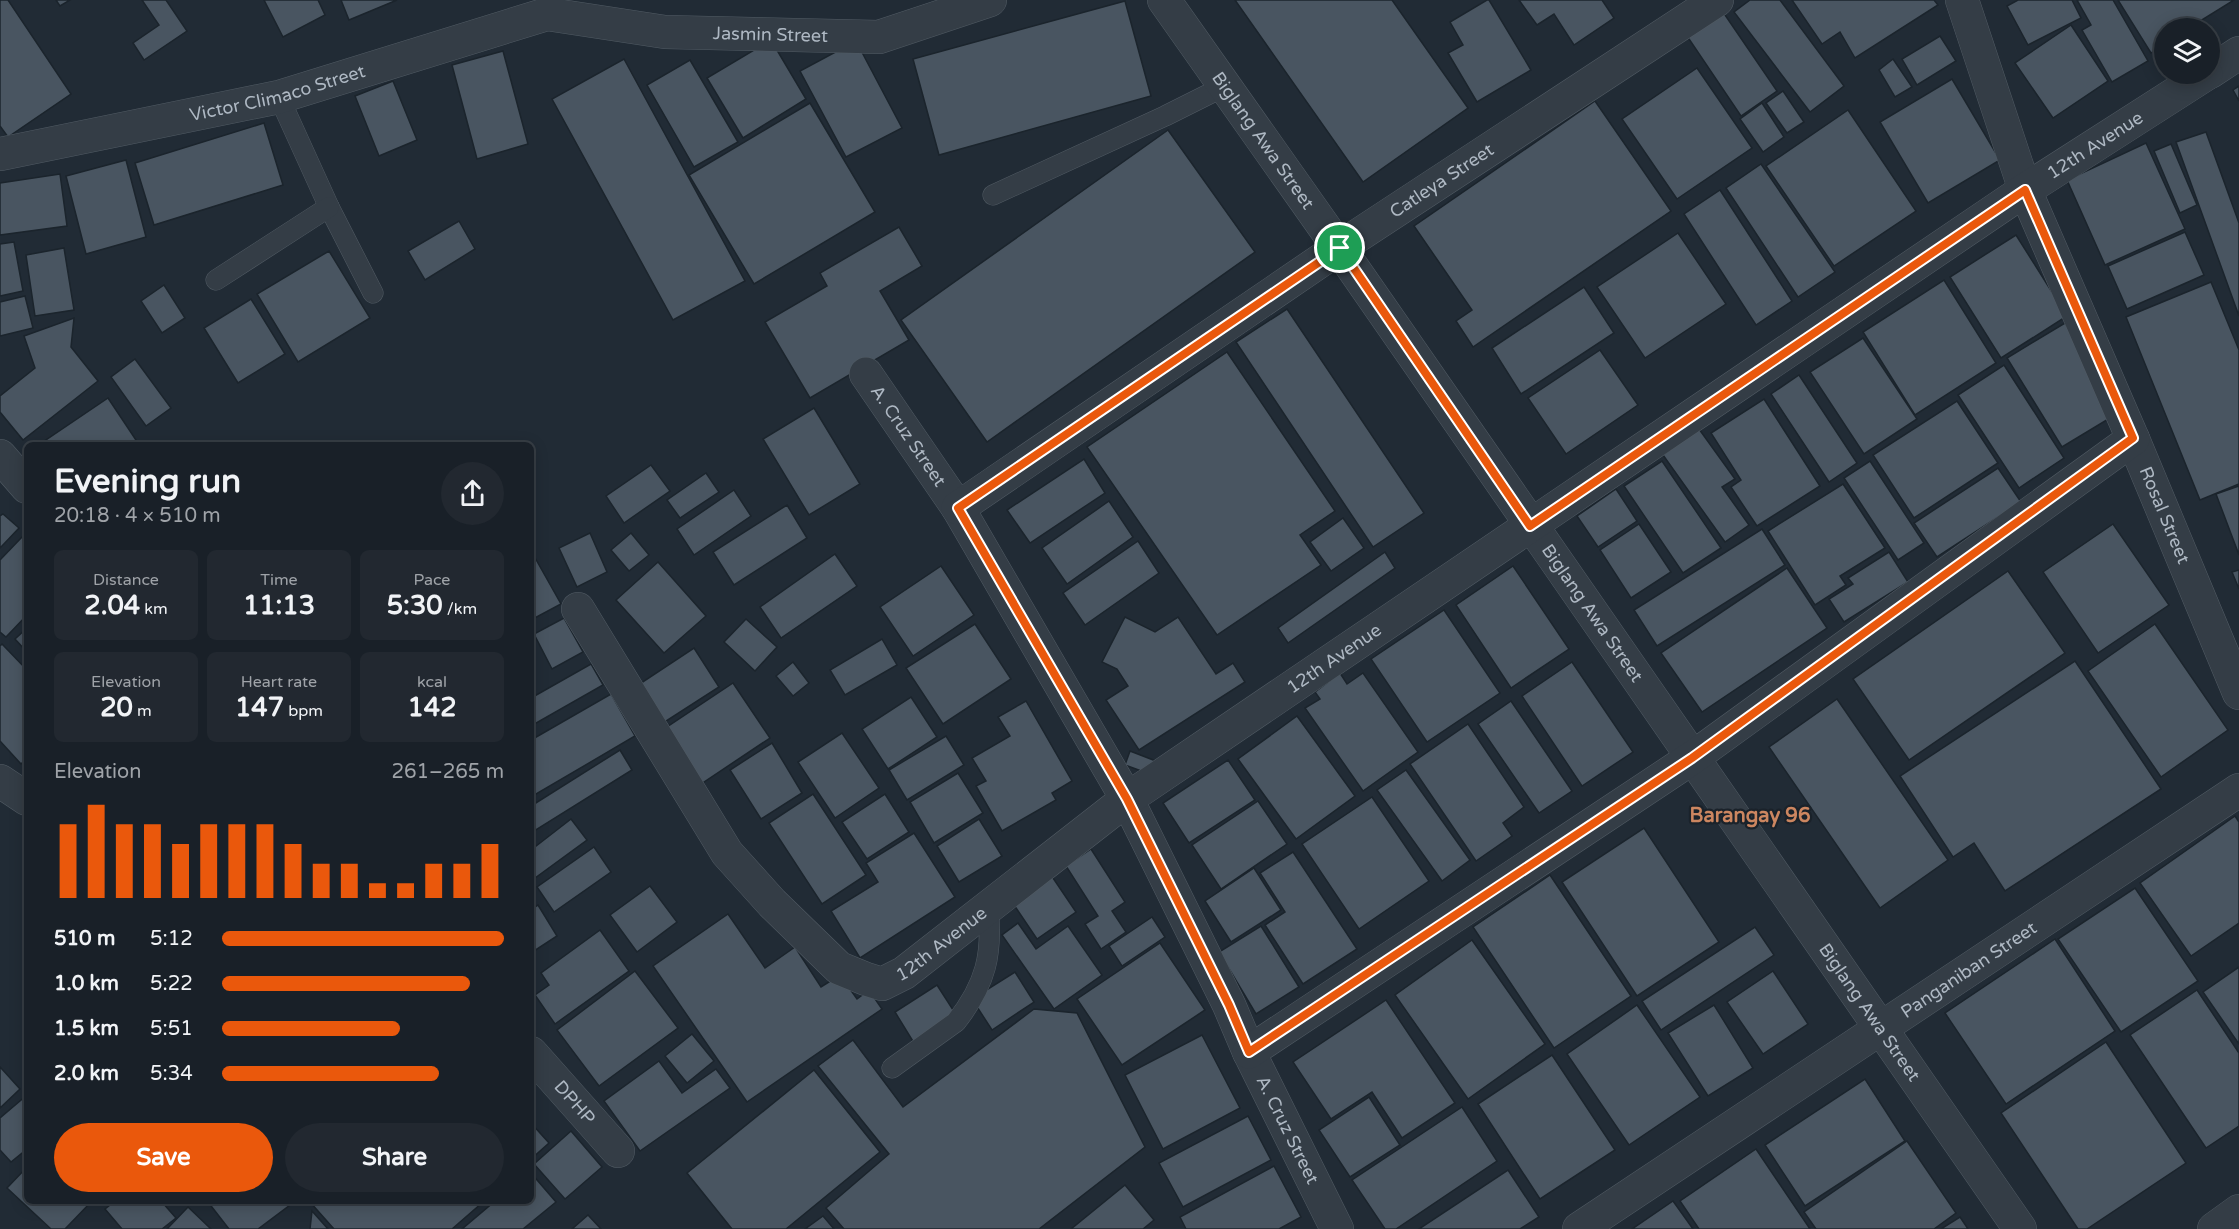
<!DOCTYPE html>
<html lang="en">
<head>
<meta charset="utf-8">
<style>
	:root { --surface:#192028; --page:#222830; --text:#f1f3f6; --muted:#9fa3a8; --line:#373e45; --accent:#ea580c }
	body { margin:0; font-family:"Varela Round",sans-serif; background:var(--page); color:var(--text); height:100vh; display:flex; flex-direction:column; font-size:22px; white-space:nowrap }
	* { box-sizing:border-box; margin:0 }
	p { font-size:20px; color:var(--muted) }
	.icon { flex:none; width:33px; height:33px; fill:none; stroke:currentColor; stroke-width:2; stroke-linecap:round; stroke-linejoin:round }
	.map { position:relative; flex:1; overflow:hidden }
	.drawer { position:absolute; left:24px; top:442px; width:510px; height:762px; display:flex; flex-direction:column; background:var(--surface); border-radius:9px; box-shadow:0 3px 15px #0003,0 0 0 2px var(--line) }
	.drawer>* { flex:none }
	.controls { position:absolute; left:2154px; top:18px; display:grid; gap:12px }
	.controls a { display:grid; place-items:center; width:66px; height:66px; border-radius:50%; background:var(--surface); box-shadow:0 3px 15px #0003,0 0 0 2px var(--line); font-size:30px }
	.pin { position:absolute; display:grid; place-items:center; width:51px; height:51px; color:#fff; margin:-26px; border:3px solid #fff; border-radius:50%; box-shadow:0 2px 6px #0007 }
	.round { display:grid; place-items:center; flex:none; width:63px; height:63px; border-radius:32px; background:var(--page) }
	.overview { display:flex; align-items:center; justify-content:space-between; height:102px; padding:0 30px }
	h1 { font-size:33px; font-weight:700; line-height:45px }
	.stats { display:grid; grid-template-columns:repeat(3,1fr); gap:9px; height:102px; padding:6px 30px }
	.stats div { display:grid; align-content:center; border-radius:9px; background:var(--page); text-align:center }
	.stats b { font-size:26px; font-weight:700 }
	.stats small { font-size:16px; font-weight:400 }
	.stats p { font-size:16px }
	.chart { height:168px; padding:12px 30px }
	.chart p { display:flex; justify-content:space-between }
	.chart svg { width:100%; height:108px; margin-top:6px; stroke:var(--accent); stroke-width:6 }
	.action { display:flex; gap:12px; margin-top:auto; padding:12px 30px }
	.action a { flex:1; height:69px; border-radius:36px; background:var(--accent); color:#fff; font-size:24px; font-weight:700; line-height:69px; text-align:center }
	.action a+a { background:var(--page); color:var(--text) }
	ul { padding:0 30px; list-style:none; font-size:20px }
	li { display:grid; grid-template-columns:96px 72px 1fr; align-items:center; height:45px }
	li i { height:15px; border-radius:8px; background:var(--accent) }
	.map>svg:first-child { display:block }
</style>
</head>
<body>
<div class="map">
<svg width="2239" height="1229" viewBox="0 0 2239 1229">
	<rect width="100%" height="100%" fill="#212b35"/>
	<!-- building -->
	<g fill="#495561" stroke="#1b242c" stroke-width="1.5">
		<polygon points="0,0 8,0 71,94 8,137 0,126"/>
		<polygon points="56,0 70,0 60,6"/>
		<polygon points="142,0 166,0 187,31 144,60 133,43 159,25"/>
		<polygon points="264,0 318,0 325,15 283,37"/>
		<polygon points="341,0 397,0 349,20"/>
		<polygon points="1235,0 1392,0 1468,108 1363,182"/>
		<polygon points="1487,0 1489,0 1531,70 1477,102 1448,53 1463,45 1450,22"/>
		<polygon points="1519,0 1602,0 1614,18 1574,45 1554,14 1537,25"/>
		<polygon points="1750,0 1780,0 1844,86 1810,112 1734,12"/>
		<polygon points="1792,0 1934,0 1938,5 1855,58 1840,32 1822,44"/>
		<polygon points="2018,0 2072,0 2081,18 2028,45 2007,6"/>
		<polygon points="2077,0 2113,0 2148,61 2112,82 2082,30 2091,25"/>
		<polygon points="2118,0 2234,0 2189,28 2164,28 2164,44 2151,53"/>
		<polygon points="1125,1 1151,96 939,155 913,59"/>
		<polygon points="1723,12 1777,91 1741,116 1687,36"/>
		<polygon points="2071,25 2108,81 2053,118 2015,63"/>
		<polygon points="1940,36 1956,61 1917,85 1902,59"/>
		<polygon points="771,40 806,99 743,138 707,78"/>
		<polygon points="856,41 902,128 846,157 800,71"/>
		<polygon points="503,51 528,144 477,159 452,65"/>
		<polygon points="624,59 745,281 673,320 552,99"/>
		<polygon points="1893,59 1912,87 1895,97 1879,70"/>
		<polygon points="690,60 738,142 694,167 647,85"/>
		<polygon points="1697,68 1752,148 1677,199 1622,119"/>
		<polygon points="1952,79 2000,160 1928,203 1880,122"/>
		<polygon points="393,81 417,140 379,156 355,96"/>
		<polygon points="2239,86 2239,101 2233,90"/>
		<polygon points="1783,91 1804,122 1787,133 1766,103"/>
		<polygon points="1595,101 1671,211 1473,347 1456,321 1472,310 1414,226"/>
		<polygon points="810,103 875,212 754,284 689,175"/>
		<polygon points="1762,103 1784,137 1763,152 1740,119"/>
		<polygon points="1848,110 1916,211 1834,266 1766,166"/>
		<polygon points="264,123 283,185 154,225 135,163"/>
		<polygon points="1168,130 1255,252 987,442 901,320"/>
		<polygon points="2206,132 2239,223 2239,316 2176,142"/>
		<polygon points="2146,143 2185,229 2105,265 2067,180"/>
		<polygon points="2171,144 2197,205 2180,213 2154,151"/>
		<polygon points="126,160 146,237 86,254 66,176"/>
		<polygon points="1761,164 1835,272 1798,297 1726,188"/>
		<polygon points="60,174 67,226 0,235 0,183"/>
		<polygon points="1720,190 1792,301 1756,325 1684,214"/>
		<polygon points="459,221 475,249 425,280 408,251"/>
		<polygon points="899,227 922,266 880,291 909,340 810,398 765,322 827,286 820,273"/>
		<polygon points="2185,232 2204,275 2127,309 2108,266"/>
		<polygon points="1678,233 1726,304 1645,358 1597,287"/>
		<polygon points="2016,235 2067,316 2001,358 1950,277"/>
		<polygon points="14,242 23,291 0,296 0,244"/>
		<polygon points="64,248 74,310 35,316 26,255"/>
		<polygon points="329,251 370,318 298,362 257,294"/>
		<polygon points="1944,280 1996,363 1915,415 1863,332"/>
		<polygon points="2211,282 2239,350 2239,484 2200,500 2126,317"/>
		<polygon points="164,285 185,318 162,333 141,301"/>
		<polygon points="1584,287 1614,333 1521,394 1492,348"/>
		<polygon points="25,296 33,328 0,336 0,302"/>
		<polygon points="251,299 285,354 238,383 204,328"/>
		<polygon points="1287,309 1424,513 1373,547 1236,342"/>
		<polygon points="74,318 71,347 98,381 23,440 0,412 0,396 35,368 24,336"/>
		<polygon points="2065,323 2120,412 2062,447 2007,358"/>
		<polygon points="1863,338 1917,419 1864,454 1810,372"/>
		<polygon points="1600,350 1638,405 1566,454 1528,398"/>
		<polygon points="1227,352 1335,511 1300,535 1321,565 1217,635 1087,447"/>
		<polygon points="135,359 171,408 146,426 111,377"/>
		<polygon points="2004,365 2064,458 2019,488 1958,395"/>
		<polygon points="1799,375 1857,463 1829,482 1771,394"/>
		<polygon points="108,398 140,446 46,446 43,442"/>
		<polygon points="1764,399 1820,486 1757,526 1731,487 1741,480 1711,433"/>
		<polygon points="1957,401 1998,463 1914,518 1873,455"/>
		<polygon points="814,408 860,484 809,515 763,439"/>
		<polygon points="1699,429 1735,479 1722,487 1749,525 1725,542 1663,455"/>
		<polygon points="1084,459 1105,493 1030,543 1007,510"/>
		<polygon points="1662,461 1721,548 1683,573 1624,486"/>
		<polygon points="1870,461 1924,543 1898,560 1844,478"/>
		<polygon points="651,465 670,491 624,523 606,496"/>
		<polygon points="1998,468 2021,502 1937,557 1914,523"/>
		<polygon points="706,473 719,492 680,518 667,500"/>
		<polygon points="1843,484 1885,548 1840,576 1846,585 1815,605 1768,531"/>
		<polygon points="2239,486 2239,555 2216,494"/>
		<polygon points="1616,489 1637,521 1598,547 1577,516"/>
		<polygon points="734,490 751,516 694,555 677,529"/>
		<polygon points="1109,501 1133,537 1067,584 1042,548"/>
		<polygon points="787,505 807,538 734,585 713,552"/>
		<polygon points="3,514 19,528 0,548 0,516"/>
		<polygon points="1343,518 1364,548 1331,571 1310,542"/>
		<polygon points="1639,524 1671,572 1631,598 1600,550"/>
		<polygon points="2113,524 2169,605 2098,653 2043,572"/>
		<polygon points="1762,529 1785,565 1657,646 1634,610"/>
		<polygon points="590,533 607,572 577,587 559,548"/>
		<polygon points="631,533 649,555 629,571 611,550"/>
		<polygon points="23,536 27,540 27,615 6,637 0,632 0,560"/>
		<polygon points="1138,541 1159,573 1085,625 1063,593"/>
		<polygon points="1385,552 1395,568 1288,643 1278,628"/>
		<polygon points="1889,552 1908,582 1844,622 1829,599 1853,584 1848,578"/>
		<polygon points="835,554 857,586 781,638 760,607"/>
		<polygon points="534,556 561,604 531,620 531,558"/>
		<polygon points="658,562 706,616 664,653 616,600"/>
		<polygon points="941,566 974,615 913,656 880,607"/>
		<polygon points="1513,566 1569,649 1511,688 1456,605"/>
		<polygon points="1787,568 1827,628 1702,712 1661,653"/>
		<polygon points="2239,570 2239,589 2232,572"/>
		<polygon points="2008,571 2065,653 1909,760 1853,679"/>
		<polygon points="1444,610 1500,693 1427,742 1371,659"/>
		<polygon points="1125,617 1155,632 1178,617 1216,674 1233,663 1245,682 1139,750 1106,700 1128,686 1117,669 1102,662"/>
		<polygon points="564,618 583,652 552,669 534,634"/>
		<polygon points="746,619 777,647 755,671 724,642"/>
		<polygon points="975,624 1011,679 943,724 906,668"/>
		<polygon points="2155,624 2228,730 2161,777 2088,671"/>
		<polygon points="27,628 27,652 15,639"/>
		<polygon points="882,639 897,665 845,695 830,670"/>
		<polygon points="2,644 27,670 27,758 21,764 0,741 0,646"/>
		<polygon points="694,648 719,687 660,725 635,687"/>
		<polygon points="2075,661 2161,789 2005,891 1974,843 1953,857 1900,776"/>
		<polygon points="793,662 809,683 793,696 776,676"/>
		<polygon points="1572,662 1633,752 1582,786 1522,696"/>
		<polygon points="591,664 603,685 531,726 531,698"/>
		<polygon points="1340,673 1347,684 1363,673 1418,752 1363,791 1305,708 1320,699 1315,692"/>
		<polygon points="733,683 770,738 698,786 661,731"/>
		<polygon points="611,694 635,736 531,797 531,740"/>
		<polygon points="911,697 937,737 888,769 862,729"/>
		<polygon points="1837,699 1948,860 1880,908 1769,747"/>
		<polygon points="1026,701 1072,781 1052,793 1056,800 1002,831 976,786 986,781 972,758 1010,736 998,717"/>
		<polygon points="1511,701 1572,791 1539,813 1478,724"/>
		<polygon points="1297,716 1355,796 1296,839 1238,759"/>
		<polygon points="1468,724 1524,807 1503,823 1512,836 1476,861 1410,764"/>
		<polygon points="842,733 879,788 835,818 798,762"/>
		<polygon points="946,736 964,765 907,800 889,770"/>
		<polygon points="772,743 802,793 761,819 730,770"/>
		<polygon points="620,750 632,770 531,833 531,806"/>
		<polygon points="1130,751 1161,763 1155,776 1125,765"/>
		<polygon points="1228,760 1255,800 1189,843 1163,803"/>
		<polygon points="1406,770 1470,860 1442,881 1377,790"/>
		<polygon points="958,773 983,813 934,843 910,802"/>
		<polygon points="813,794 866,875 822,904 769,823"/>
		<polygon points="885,794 909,832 867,859 842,822"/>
		<polygon points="1372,797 1429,881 1359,929 1302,844"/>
		<polygon points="1258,801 1287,844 1221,889 1192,845"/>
		<polygon points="2235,816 2239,822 2239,923 2191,956 2140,883"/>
		<polygon points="571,819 587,840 535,878 531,873 531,850"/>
		<polygon points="979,819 1002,856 959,882 937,846"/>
		<polygon points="1644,828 1719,942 1637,996 1562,882"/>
		<polygon points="914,833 955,897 860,958 831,911 878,882 866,863"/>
		<polygon points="594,847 611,872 554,912 537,887"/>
		<polygon points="1091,849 1125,902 1112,911 1126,932 1101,949 1085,924 1098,916 1066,866"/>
		<polygon points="1293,852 1357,949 1303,984 1265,925 1285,912 1260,873"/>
		<polygon points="1254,868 1281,910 1231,942 1205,901"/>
		<polygon points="1051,875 1076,912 1037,939 1012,902"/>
		<polygon points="1550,875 1631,996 1554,1048 1473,927"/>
		<polygon points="650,886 677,922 637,952 610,915"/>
		<polygon points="2135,888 2198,981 2121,1032 2058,939"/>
		<polygon points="538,905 557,936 531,953 531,910"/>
		<polygon points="728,914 765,968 795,947 821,987 840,975 857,999 869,990 882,1009 747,1102 653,966"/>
		<polygon points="1152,917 1165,937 1122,966 1109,946"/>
		<polygon points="1018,923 1036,949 1068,926 1102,975 1054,1009 1002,935"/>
		<polygon points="1261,926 1299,987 1256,1014 1219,952"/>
		<polygon points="1755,927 1774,955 1661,1030 1642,1001"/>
		<polygon points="600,930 629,971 555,1024 535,995 549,985 541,973"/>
		<polygon points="2055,939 2115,1031 2006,1104 1945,1013"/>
		<polygon points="1472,940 1545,1044 1468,1099 1395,995"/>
		<polygon points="1160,943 1205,1010 1122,1065 1077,999"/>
		<polygon points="2239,967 2239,1044 2203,992"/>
		<polygon points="635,971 678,1028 599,1086 557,1030"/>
		<polygon points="1773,971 1808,1024 1763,1054 1727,1002"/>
		<polygon points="1015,972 1034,1002 992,1030 972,999"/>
		<polygon points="937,985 957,1016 914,1043 895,1012"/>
		<polygon points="2197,990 2239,1053 2239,1126 2206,1148 2130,1035"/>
		<polygon points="1386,1000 1455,1103 1402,1138 1372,1092 1331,1119 1293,1062"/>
		<polygon points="1637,1005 1700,1097 1629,1145 1567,1054"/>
		<polygon points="1714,1005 1753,1068 1708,1096 1668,1033"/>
		<polygon points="1034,1009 1077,1013 1145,1147 1039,1229 844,1229 826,1208 889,1154 818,1066 853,1040 903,1107"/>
		<polygon points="692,1034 714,1061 687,1083 665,1056"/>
		<polygon points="1202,1035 1240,1108 1163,1149 1125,1075"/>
		<polygon points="2106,1042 2186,1163 2087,1229 2078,1229 2001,1113"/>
		<polygon points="1552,1055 1615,1150 1540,1199 1478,1104"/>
		<polygon points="659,1061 682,1093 716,1069 730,1088 640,1151 604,1101"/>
		<polygon points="0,1067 20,1089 0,1108"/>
		<polygon points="814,1070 880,1152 786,1229 732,1229 687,1173"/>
		<polygon points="1865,1079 1905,1141 1805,1206 1765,1145"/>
		<polygon points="27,1095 27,1149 11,1162 0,1150 0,1118"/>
		<polygon points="1369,1097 1400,1145 1350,1177 1319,1130"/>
		<polygon points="1462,1107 1497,1161 1396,1229 1385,1229 1352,1180"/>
		<polygon points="1248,1116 1271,1160 1183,1207 1159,1163"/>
		<polygon points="531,1123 549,1143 531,1159"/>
		<polygon points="571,1131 602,1167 565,1199 534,1164"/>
		<polygon points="1907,1141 1956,1213 1934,1229 1816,1229 1804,1212"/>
		<polygon points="1756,1149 1810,1229 1699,1229 1680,1201"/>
		<polygon points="1274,1166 1301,1217 1279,1229 1186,1229 1180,1217"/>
		<polygon points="27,1167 27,1202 91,1202 65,1229 51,1229 7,1188"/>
		<polygon points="1508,1170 1539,1217 1520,1229 1419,1229"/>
		<polygon points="531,1173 556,1202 523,1229 462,1229 494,1202 531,1202"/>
		<polygon points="1125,1185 1154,1220 1143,1229 1071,1229"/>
		<polygon points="1673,1201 1693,1229 1632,1229"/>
		<polygon points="114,1202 162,1202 176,1218 162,1229 122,1229 105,1209"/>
		<polygon points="208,1202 294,1202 258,1229 229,1229"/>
		<polygon points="310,1202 483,1202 452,1229 334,1229"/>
		<polygon points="188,1207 211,1229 167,1229"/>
		<polygon points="312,1211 328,1229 310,1229"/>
		<polygon points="588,1215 601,1229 572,1229"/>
		<polygon points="823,1216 834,1229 805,1229"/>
		<polygon points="1960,1217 1968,1229 1941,1229"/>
	</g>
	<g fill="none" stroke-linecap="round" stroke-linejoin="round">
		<!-- lane casing -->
		<g stroke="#515b64" stroke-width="21">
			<g id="lane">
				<polyline points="279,97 329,207 373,293"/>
				<polyline points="993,195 1165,116 1225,86"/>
				<polyline points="216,280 329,207"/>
				<path d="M892 1068 956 1022C986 984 993 954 988 907"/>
			</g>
		</g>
		<!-- street casing -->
		<g stroke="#515b64" stroke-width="34">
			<g id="street">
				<path id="s1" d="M1164 0 1339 248 2020 1229"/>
				<path id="s2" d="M1962 0 2025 190 2133 439 2239 693"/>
				<polyline points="2210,72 2239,53"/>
				<path id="s3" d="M0 154 279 97 547 14 665 32 879 37 990 0"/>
				<path id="s4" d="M866 374 958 508 1127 799 1229 1005 1249 1052 1337 1229"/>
				<polyline points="0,456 27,487"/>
				<path id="s5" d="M958 508 1339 248 1717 0"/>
				<path id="s6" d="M578 609 727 853 772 903 839 968 866 979 882 984 904 973 1127 799 2025 190 2206 74"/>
				<polyline points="0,781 27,799"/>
				<polyline points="1249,1052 1692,758 2133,439"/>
				<path id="s7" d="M531 1053 618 1151"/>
				<path id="s8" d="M1579 1229 2239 790"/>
				<polyline points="2214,1229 2239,1211"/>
			</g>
		</g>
		<!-- lane -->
		<use href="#lane" stroke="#343d46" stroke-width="20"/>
		<!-- street -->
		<use href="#street" stroke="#343d46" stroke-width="33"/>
	</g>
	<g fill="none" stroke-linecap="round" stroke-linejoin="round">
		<!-- route casing -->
		<g stroke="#fff" stroke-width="12">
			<polygon id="route" points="2025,190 2133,438 1692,758 1249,1052 1229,1005 1127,799 958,508 1340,248 1530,526"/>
		</g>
		<!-- route -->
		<use href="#route" stroke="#ea580c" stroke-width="8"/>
	</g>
	<g text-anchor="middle" stroke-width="4.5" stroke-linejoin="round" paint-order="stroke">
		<!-- street labels -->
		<g font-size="18" fill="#aeb8c3" stroke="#1a222a">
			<text dy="6" stroke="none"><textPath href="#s3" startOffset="790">Jasmin Street</textPath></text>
			<text dy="6" stroke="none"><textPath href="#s3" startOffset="284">Victor Climaco Street</textPath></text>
			<text dy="6" stroke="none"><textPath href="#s1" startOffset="172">Biglang Awa Street</textPath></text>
			<text dy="6" stroke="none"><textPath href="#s6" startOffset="1968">12th Avenue</textPath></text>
			<text dy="6" stroke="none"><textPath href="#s5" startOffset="584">Catleya Street</textPath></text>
			<text dy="6" stroke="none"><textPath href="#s4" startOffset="75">A. Cruz Street</textPath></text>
			<text dy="6" stroke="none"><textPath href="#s2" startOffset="554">Rosal Street</textPath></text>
			<text dy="6" stroke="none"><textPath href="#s1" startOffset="748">Biglang Awa Street</textPath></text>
			<text dy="6" stroke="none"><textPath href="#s6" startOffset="1050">12th Avenue</textPath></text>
			<text dy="6" stroke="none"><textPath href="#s6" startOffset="564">12th Avenue</textPath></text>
			<text dy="6" stroke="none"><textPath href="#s8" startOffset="468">Panganiban Street</textPath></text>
			<text dy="6" stroke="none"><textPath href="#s1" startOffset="1234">Biglang Awa Street</textPath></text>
			<text dy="6" stroke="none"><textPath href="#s7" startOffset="66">DPHP</textPath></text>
			<text dy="6" stroke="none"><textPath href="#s4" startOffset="867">A. Cruz Street</textPath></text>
		</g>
		<!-- neighbourhood labels -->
		<g font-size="20" font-weight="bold" fill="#cc8660" stroke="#1a222a">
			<text x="1750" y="822">Barangay 96</text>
		</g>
	</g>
</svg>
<div class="controls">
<a><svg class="icon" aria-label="layers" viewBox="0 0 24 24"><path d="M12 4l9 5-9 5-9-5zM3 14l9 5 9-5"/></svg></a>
</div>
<div class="pin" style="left:1340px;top:248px;background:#1e9e55"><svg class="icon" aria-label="arrive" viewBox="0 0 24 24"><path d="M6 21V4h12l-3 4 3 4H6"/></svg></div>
<section class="drawer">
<div class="overview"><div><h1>Evening run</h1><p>20:18 · 4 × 510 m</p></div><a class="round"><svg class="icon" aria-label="share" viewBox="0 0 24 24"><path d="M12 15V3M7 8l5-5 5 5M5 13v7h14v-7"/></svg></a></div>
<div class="stats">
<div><p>Distance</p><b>2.04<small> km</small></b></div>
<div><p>Time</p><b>11:13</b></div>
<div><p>Pace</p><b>5:30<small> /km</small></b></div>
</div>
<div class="stats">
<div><p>Elevation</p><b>20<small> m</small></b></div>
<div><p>Heart rate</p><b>147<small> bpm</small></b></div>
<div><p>kcal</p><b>142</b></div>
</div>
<div class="chart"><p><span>Elevation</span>261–265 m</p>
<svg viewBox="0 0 160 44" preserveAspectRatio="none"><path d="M5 44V14M15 44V6M25 44V14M35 44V14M45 44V22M55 44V14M65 44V14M75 44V14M85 44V22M95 44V30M105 44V30M115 44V38M125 44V38M135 44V30M145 44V30M155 44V22"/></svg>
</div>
<ul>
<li><b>510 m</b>5:12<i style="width:100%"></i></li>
<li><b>1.0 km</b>5:22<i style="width:88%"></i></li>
<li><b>1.5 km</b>5:51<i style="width:63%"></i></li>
<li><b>2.0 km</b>5:34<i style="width:77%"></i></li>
</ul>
<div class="action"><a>Save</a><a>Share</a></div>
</section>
</div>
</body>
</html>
